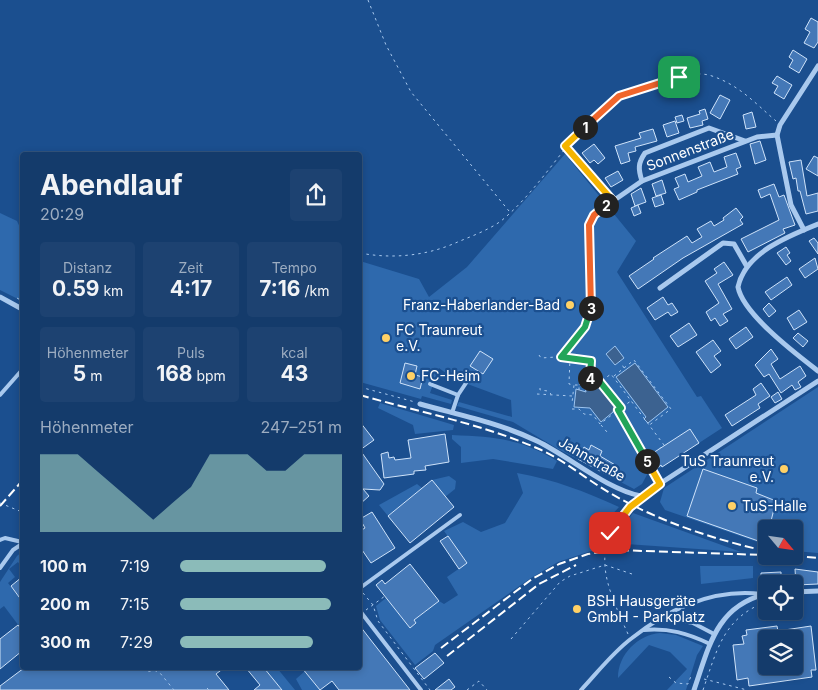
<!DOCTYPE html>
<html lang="de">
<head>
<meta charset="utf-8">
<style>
	:root { --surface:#143b6b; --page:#1d4271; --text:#f1f3f6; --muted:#9dadc1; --line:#33557e; --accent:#8bbbb9 }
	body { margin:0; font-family:Inter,sans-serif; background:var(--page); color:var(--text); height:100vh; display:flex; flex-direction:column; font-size:19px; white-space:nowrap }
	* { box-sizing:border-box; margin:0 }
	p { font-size:16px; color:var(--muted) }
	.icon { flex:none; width:28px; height:28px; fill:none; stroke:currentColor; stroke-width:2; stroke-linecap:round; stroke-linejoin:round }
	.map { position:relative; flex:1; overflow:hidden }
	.side { position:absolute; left:20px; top:152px; width:342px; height:518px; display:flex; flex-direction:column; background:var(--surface); border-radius:5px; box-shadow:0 2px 8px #0003,0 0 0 1px var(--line) }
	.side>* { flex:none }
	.needle { width:32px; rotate:119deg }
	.buttons { position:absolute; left:758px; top:520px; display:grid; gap:10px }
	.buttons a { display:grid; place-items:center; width:45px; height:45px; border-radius:5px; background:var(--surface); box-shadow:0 2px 8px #0003,0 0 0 1px var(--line); font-size:25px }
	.pin { position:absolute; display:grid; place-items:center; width:42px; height:42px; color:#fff; margin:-21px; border-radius:10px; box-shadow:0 2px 8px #0006 }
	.km { position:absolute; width:25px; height:25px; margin:-12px; border-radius:50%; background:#222; color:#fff; font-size:14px; line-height:25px; text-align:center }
	.round { display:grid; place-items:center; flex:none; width:52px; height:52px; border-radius:5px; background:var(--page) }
	.head { display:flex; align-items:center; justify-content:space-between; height:85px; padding:0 20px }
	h1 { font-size:28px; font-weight:700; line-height:38px }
	.figures { display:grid; grid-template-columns:repeat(3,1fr); gap:8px; height:85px; padding:5px 20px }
	.figures div { display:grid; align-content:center; border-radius:5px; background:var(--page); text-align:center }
	.figures b { font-size:21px; font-weight:700 }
	.figures small { font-size:14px; font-weight:400 }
	.figures p { font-size:14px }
	.chart { height:140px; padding:10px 20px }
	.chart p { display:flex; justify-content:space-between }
	.chart svg { width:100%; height:90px; margin-top:5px; fill:var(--accent); opacity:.7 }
	ul { padding:0 20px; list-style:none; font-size:16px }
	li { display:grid; grid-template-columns:80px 60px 1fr; align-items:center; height:38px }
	li i { height:12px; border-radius:6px; background:var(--accent) }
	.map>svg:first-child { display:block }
</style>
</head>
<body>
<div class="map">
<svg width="818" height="690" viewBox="0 0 818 690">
	<rect width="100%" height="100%" fill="#1b4f8f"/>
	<!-- green -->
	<g fill="#2e69ad">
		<polygon points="565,154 636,241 617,272 697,397 701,396 722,428 662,467 649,471 642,484 634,489 558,449 513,422 457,406 459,402 512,417 511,400 454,379 439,368 430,393 452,400 451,404 422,396 421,399 360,382 360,261 419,279 429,297 467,267"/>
		<polygon points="0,213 17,221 22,232 22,301 0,290"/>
		<polygon points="818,387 818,553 794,551 794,529 766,529 766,545 665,510 660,502 664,488"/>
		<polygon points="380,403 454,425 453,430 415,434 413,425 378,408"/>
		<path d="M452 435C495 437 519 438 557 461L553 469 493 459 461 463V447L452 439Z"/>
		<path d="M517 473C555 480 584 491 619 507L598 530 594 550 558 562 531 578 435 645 433 651 415 665 380 620 376 606 386 598 410 628 416 624 414 620 439 601 444 604 458 595 447 577 467 563 444 531 463 522 481 532 505 523 523 493Z"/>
		<polygon points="449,476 456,481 455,489 445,497 432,480"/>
		<polygon points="417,484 422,488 388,516 379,505"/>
		<polygon points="633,513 741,552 626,544 614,537"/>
		<polygon points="22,552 22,568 18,562 9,569 15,577 8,583 22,601 22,630 4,606 0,609 0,582 17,556"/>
		<polygon points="700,566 753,566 753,578 701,584"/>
		<path d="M660 633 676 635 703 646 697 655 686 690H667L687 669 670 652 649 645 618 678C618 654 638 635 660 633Z"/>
		<polygon points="264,668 277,668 295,690 282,690"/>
		<polygon points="305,671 320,690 302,690 296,679"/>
	</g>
	<!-- water -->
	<g fill="#3c6290" stroke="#9cc4f0">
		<polygon points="615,346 624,358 615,365 606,354"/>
		<polygon points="635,363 668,407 648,423 644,419 646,417 616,377"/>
		<polygon points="584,383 600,384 615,404 613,412 601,422 590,408 574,407 576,389 586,392"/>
	</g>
	<!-- building -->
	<g fill="#4478b7" stroke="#cfe3fa" fill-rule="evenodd">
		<polygon points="811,18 818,22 818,42 814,48 804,43 810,32 805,29"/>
		<polygon points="793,50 807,59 799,73 789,67 793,60 789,57"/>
		<polygon points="777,76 792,85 784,99 774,93 778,86 772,83"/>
		<polygon points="720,95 730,100 720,119 710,113"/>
		<polygon points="705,109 708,119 702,121 703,125 690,128 687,118 700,114 699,111"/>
		<polygon points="752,112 756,127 746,129 743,115"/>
		<polygon points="682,115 684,121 677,123 675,117"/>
		<polygon points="675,121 679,133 667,137 663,125"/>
		<polygon points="653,129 657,141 635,147 636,151 628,153 630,161 621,164 615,146 641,138 639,133"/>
		<polygon points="760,141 766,160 755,164 750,144"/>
		<polygon points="594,144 605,158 598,164 594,160 590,163 582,153"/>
		<polygon points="736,153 741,167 736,169 738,174 697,190 697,192 679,200 674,189 679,187 675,178 685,174 688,182 702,176 698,167 710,162 714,172 727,167 724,157"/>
		<polygon points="814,156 818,158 818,176 806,169"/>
		<polygon points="801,160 807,196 818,193 818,211 806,214 800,191 798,191 796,178 793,179 789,162"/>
		<polygon points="618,171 623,180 611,187 605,178"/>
		<polygon points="662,180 666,193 656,196 652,184"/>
		<polygon points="774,184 779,197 784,195 795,225 783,229 785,233 748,252 741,239 779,220 770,194 761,198 758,190"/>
		<polygon points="641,188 646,202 635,206 631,194"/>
		<polygon points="661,195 664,204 655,207 652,198"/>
		<polygon points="638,205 641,213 634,216 631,208"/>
		<polygon points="736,208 743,217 740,220 743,224 683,258 638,289 629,276 654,259 653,258 687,236 692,243 702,237 697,229 711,221 714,226 724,220 723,218"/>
		<polygon points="814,238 818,243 818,254 809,241"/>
		<polygon points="786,247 790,253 787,255 791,261 786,265 777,253"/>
		<polygon points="815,258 818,269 805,278 799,269"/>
		<polygon points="724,262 733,275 718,284 732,309 723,314 728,321 720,326 715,318 711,321 706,312 719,303 705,281 717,273 714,269"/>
		<polygon points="787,277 792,285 771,300 765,292"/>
		<polygon points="663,297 668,305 672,303 678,312 671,316 668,312 655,320 647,308"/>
		<polygon points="769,303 776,311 769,317 763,309"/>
		<polygon points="799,310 807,322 794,330 787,318"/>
		<polygon points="689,323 697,335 678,347 670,336"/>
		<polygon points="746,327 753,337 736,349 729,339"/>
		<polygon points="798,333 808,341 803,347 793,338"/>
		<polygon points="713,340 721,351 714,356 721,365 711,373 696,352"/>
		<polygon points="771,349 778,359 771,364 780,379 800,366 806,376 798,382 801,387 795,390 792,385 781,393 769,374 764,377 755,365"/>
		<polygon points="480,351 493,359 483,374 470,366"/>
		<polygon points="405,363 417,366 415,375 423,377 420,389 400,383"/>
		<polygon points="761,383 770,396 758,404 760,408 732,426 725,415 756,395 753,389"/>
		<polygon points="778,392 782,399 775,403 771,397"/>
		<polygon points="360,422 374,440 360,450 384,484 380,490 363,489 369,496 360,504"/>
		<polygon points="690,429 699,443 662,467 661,465 656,469 650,458 653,453"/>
		<polygon points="445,434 449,462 425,466 426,470 414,471 414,474 384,478 381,454 388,452 389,458 394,457 395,460 411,458 408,440"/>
		<polygon points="591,445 602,451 600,456 617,466 611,477 578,459 584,447 589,450"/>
		<polygon points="703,469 757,488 756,493 776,501 769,529 766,529 764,543 687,516"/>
		<polygon points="432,480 454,507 410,543 388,516"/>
		<polygon points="372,512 395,548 371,563 360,547 360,531 365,528 360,519"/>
		<polygon points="448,536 467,563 459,569 440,541"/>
		<polygon points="410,564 439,601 414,620 416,623 410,628 376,585 382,580 385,584"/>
		<polygon points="795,569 818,572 818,584 796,585"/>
		<polygon points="781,572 781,583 761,583 761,573"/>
		<polygon points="22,577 22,601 11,586"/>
		<polygon points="18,625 22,630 22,651 0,669 0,639"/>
		<polygon points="360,626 370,639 410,690 339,690 332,681 320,690 302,668 360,668"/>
		<path d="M777 626 778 631 811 626 816 670H811L812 677 749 686 748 678 737 680 733 645 744 644 742 636 747 635 746 630ZM766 639H794V666H766Z"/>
		<polygon points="435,653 444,663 424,679 415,668"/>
		<polygon points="24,668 224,668 216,674 229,690 0,690 0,686"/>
		<polygon points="246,668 264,668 282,690 254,690 260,685"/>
		<polygon points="449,679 455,687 451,690 435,690"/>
	</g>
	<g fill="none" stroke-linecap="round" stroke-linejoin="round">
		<!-- path -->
		<g stroke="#a9c9ee" stroke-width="1" stroke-dasharray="2.5 4" stroke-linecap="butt">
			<polyline points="368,0 386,45 411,92 509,211"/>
			<polyline points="565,147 609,197"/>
			<path d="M360 253C391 259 424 256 453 244 469 237 487 231 501 221 545 185 570 130 617 97 631 87 651 84 667 80 682 76 697 71 712 76 739 85 755 103 776 121"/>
			<polyline points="17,298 22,301"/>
			<polyline points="539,355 541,358 556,357"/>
			<polyline points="570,357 569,384 574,385 572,403"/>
			<polyline points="571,359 591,361 590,380"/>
			<polyline points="624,368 634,360 671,409 648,426"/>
			<polyline points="614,376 624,368 621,363"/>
			<polyline points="601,383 618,403"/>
			<polyline points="575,385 579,385 579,390"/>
			<polyline points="579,385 583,380 600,382 611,374 664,445 651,455"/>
			<polyline points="360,387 415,402"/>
			<polyline points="540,388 540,390 548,391 551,394"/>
			<polyline points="537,394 572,396"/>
			<polyline points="622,407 631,401"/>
			<polyline points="572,409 579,409 584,414 593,415 600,424 613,414"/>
			<polyline points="601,425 607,432"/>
			<polyline points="0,503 22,512"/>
			<polyline points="360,550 362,550"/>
			<polyline points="363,593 373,605 378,621 430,690"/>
			<polyline points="794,599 805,598"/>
			<polyline points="366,610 385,596"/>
			<path d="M628 634C604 581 588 546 635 502"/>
			<polyline points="511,639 560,582 570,576 605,565 635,575"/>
			<polyline points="144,668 147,672 154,670 160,673 174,690"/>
			<polyline points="669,677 676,683 688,684 691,676 693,676"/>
			<polyline points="704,679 747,690"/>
			<polyline points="207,688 209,690"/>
			<polyline points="467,690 479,681 487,690"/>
			<path d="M703 690C717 650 723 618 766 602"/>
		</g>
		<!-- service -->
		<g stroke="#a9c9ee" stroke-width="4">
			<polyline points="561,357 582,332 591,309 589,225 595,215 613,201"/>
			<polyline points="430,384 458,395"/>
			<polyline points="0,395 22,370"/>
			<polyline points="618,410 660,484"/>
			<polyline points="452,413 458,395 466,383"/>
			<polyline points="0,540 5,538 22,542"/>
			<polyline points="0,568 13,550 22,544"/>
			<polyline points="360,588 460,515"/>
			<polyline points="360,611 421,690"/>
			<polyline points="664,617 693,623 714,634"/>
			<path d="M644 630C669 628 687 633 710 644"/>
			<path d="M581 690C597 673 613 652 632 638 670 608 713 588 762 594"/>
		</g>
		<!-- minor -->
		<g stroke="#a9c9ee" stroke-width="5">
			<path d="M642 181C638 169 638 163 645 153L709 128 745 141"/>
			<polyline points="613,201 642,181 757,137 777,135"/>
			<path d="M818 224C788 236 745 253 738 287 743 314 796 354 818 371"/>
			<polyline points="804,230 791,205 777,135 780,125 818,66"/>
			<polyline points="660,288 723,243 734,244 746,265"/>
			<polyline points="0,297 22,309"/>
			<path d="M420 404C459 415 500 423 537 441 570 457 606 489 641 496L818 381"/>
			<polyline points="794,592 818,591"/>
			<path d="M694 690C709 647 716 606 766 594"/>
		</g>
		<!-- rail -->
		<g stroke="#fff" stroke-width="2" stroke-dasharray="9 4" stroke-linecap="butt">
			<path d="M360 395C419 412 482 424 539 449 564 460 586 479 610 493 658 521 712 539 766 551"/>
			<polyline points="0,506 22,481"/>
			<polyline points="794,556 818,558"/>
			<polyline points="441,648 532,579 559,564 588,554 616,550 764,555"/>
			<polyline points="447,656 539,584 576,565"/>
		</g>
	</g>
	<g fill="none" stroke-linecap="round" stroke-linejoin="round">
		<!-- split-1 casing -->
		<g stroke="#fff" stroke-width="10">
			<polyline id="split-1" points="585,127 619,96 679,77"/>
		</g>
		<!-- split-2 casing -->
		<g stroke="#fff" stroke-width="10">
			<polyline id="split-2" points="585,127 565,146 613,201 606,205"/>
		</g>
		<!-- split-3 casing -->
		<g stroke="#fff" stroke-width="10">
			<polyline id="split-3" points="591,308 589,225 594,215 606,205"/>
		</g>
		<!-- split-4 casing -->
		<g stroke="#fff" stroke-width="10">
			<polyline id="split-4" points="590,378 591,361 561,357 585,327 591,308"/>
		</g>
		<!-- split-5 casing -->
		<g stroke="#fff" stroke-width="10">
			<polyline id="split-5" points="590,378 590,381 600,382 621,408 618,410 647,461"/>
		</g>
		<!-- split-6 casing -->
		<g stroke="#fff" stroke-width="10">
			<polyline id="split-6" points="610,533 630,507 660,484 647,461"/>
		</g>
		<!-- split-1 -->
		<use href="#split-1" stroke="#f0652b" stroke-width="6"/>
		<!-- split-2 -->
		<use href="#split-2" stroke="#f5b400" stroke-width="6"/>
		<!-- split-3 -->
		<use href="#split-3" stroke="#f0652b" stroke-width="6"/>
		<!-- split-4 -->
		<use href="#split-4" stroke="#22a559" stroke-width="6"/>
		<!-- split-5 -->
		<use href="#split-5" stroke="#22a559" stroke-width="6"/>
		<!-- split-6 -->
		<use href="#split-6" stroke="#f5b400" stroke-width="6"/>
	</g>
	<!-- markers -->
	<g fill="#ffd166" stroke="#1b4f8f" stroke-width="2">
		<circle cx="570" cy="305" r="5"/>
		<circle cx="386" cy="338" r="5"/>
		<circle cx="411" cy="376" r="5"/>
		<circle cx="784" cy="469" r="5"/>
		<circle cx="732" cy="506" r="5"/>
		<circle cx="577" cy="609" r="5"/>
	</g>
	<g text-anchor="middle" stroke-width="4.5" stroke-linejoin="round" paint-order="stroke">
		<!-- street labels -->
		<g font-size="14" fill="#fff" stroke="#1b4f8f">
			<text transform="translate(690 150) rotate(-21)" y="5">Sonnenstraße</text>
			<text transform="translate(592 459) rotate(30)" y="5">Jahnstraße</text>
		</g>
		<!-- poi labels -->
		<g font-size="14" fill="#fff" stroke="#1b4f8f" text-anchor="start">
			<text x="560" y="310" text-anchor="end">Franz-Haberlander-Bad</text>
			<text x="396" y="335">FC Traunreut<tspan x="396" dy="16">e.V.</tspan></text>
			<text x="421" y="381">FC-Heim</text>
			<text x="774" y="466" text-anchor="end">TuS Traunreut<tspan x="774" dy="16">e.V.</tspan></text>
			<text x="742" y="511">TuS-Halle</text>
			<text x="587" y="606">BSH Hausgeräte<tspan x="587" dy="16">GmbH - Parkplatz</tspan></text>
		</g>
	</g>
</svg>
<div class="buttons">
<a><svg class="needle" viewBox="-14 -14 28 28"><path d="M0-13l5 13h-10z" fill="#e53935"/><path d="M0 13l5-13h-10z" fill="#9dadc1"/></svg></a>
<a><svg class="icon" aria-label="locate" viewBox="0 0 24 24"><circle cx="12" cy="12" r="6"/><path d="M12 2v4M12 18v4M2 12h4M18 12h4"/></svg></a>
<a><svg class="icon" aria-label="layers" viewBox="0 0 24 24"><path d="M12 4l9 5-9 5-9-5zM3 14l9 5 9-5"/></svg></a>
</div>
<div class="pin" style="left:679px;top:77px;background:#1e9e55"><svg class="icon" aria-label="arrive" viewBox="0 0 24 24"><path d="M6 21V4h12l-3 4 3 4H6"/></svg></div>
<div class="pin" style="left:610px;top:533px;background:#d93025"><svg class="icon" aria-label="check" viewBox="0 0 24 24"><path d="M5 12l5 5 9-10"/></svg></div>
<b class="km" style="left:585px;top:127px">1</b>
<b class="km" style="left:606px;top:205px">2</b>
<b class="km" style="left:591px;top:308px">3</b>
<b class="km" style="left:590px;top:378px">4</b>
<b class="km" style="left:647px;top:461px">5</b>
<section class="side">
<div class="head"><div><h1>Abendlauf</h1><p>20:29</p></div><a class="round"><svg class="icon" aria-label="share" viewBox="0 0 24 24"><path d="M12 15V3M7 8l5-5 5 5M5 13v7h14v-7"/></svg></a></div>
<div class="figures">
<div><p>Distanz</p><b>0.59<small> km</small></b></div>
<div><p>Zeit</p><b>4:17</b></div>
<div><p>Tempo</p><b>7:16<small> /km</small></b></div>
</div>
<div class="figures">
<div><p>Höhenmeter</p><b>5<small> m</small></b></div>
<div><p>Puls</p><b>168<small> bpm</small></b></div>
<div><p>kcal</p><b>43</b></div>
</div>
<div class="chart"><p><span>Höhenmeter</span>247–251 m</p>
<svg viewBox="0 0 160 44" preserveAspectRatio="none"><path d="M0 44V6L10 6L20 6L30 14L40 22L50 30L60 38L70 30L80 22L90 6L100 6L110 6L120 14L130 14L140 6L150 6L160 6V44z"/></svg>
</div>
<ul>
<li><b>100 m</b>7:19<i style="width:90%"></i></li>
<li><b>200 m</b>7:15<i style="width:93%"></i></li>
<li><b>300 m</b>7:29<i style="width:82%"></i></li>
</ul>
</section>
</div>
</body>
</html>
